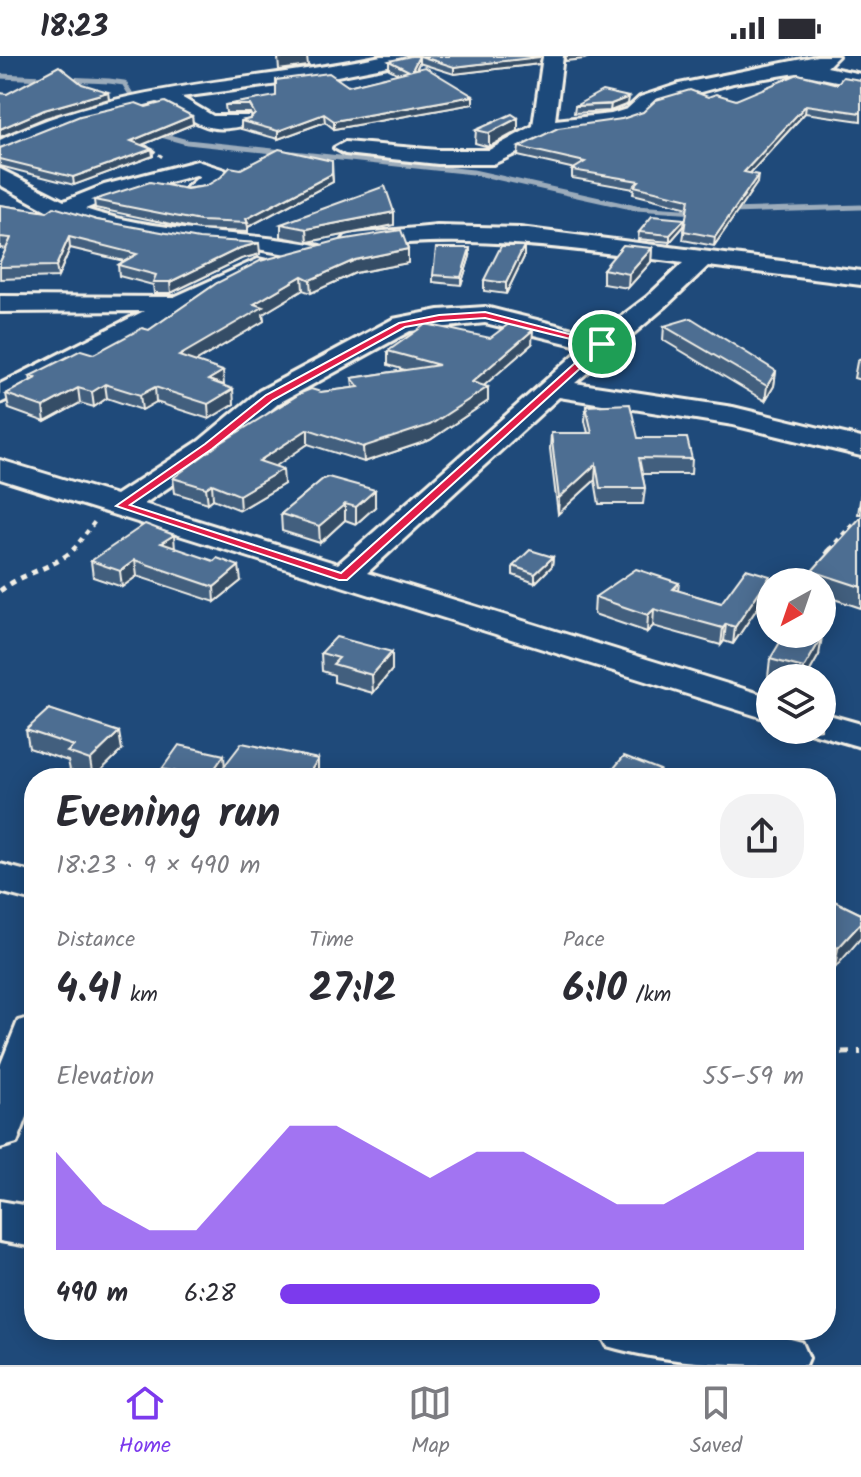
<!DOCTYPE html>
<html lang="en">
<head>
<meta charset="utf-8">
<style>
	:root { --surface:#fff; --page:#f2f2f3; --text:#2b2b33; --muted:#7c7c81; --line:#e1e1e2; --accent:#7c3aed }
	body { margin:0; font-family:Kalam,sans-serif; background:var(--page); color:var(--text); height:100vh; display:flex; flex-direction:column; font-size:30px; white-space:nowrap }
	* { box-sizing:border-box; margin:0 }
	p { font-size:26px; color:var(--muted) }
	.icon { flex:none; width:44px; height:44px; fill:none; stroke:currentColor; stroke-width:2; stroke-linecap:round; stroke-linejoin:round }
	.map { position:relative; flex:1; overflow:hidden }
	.panel { position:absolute; left:24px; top:712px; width:812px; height:572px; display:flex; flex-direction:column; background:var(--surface); border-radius:32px; box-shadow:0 4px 20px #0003 }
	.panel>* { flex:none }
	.needle { width:52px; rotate:220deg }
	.controls { position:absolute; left:756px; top:512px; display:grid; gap:16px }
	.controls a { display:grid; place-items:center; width:80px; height:80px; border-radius:50%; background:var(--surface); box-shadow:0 4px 20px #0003; font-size:40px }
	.pin { position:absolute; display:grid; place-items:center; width:68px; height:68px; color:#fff; margin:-34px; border:4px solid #fff; border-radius:50%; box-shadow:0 2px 8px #0007 }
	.round { display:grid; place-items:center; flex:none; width:84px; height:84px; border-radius:32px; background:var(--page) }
	.summary { display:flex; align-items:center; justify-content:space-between; height:136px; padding:0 32px }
	h1 { font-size:44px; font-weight:800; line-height:60px }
	.stats { display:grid; grid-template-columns:repeat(3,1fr); gap:12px; height:136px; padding:8px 32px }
	.stats div { display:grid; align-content:center }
	.stats b { font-size:40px; font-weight:800 }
	.stats small { font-size:22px; font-weight:400 }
	.stats p { font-size:22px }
	.chart { height:224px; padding:16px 32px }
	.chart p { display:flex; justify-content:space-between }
	.chart svg { width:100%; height:144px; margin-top:8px; fill:var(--accent); opacity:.7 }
	ul { padding:0 32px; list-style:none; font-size:26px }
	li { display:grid; grid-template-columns:128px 96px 1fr; align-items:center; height:60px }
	li i { height:20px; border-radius:10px; background:var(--accent) }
	.status { display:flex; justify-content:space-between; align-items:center; height:56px; padding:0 40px; background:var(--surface); direction:ltr }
	.status svg { height:22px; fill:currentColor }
	.dock { display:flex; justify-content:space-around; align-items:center; height:112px; border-top:2px solid var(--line); background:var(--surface); font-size:22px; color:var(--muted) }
	.dock a { display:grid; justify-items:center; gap:4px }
	.dock .current { color:var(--accent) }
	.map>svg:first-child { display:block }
</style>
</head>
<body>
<div class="status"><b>18:23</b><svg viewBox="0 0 49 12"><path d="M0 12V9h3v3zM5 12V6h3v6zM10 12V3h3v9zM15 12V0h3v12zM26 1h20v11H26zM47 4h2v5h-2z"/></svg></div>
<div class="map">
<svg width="861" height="1309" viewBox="0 0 861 1309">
	<rect width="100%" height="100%" fill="#1f4a7a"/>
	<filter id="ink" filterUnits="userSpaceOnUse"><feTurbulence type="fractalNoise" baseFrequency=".0125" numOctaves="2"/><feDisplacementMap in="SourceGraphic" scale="16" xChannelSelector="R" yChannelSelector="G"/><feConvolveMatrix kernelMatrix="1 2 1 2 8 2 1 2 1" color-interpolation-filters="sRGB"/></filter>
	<g filter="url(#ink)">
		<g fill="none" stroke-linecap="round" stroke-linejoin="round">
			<!-- stream -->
			<g stroke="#9cacbb" stroke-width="5">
				<polyline points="0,20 109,25 124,27 132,40"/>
				<polyline points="154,77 187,86 473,116 636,152 696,156"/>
				<polyline points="730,155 861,151"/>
			</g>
			<!-- minor casing -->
			<g stroke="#f4f1e8" stroke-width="6">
				<g id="minor">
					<path d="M381 0H418L408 6 332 21 181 41 213 60H250L253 64 250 68C201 81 198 63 157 46L80 65 0 98V84C120 25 252 27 381 0Z"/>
					<polygon points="543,0 563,0 555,64 611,58 627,53 640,41 679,28 817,0 838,0 827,11 861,18 861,30 797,17 733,27 654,49 641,61 621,68 549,78 537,88 493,108 438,108 345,98 334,92 345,86 438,94 489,94 533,70"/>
					<path d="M197 105 225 114 228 119C219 131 204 140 189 137L186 132 200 120 196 119 120 139 85 153C158 177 236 175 311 188L320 190 323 195 320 200 311 202 257 193 200 191 99 172 52 157 0 129V113L64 145 104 129Z"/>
					<path d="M437 170 520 172 861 215V229L708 210 665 251 575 327 733 351 861 382V400L733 369 559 341 367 517 770 641V664L0 423V404L116 439 199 385 259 335 393 263 439 254 485 251 597 279 647 241 683 207C569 192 470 177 354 192L346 190 342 185 346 180 354 178ZM485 267 583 291 338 508 144 448 219 397 279 347 410 275Z"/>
					<polygon points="258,203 267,205 270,210 267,215 0,347 0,328 144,255 0,256 0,240 174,241"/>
					<polygon points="822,657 861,668 861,691 809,676 822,674"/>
					<polygon points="0,808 34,817 34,845 0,836"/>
					<polygon points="34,961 34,1043 17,1087 0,1092 0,1010 18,965"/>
					<polygon points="0,1145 34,1151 34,1191 0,1185"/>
					<path d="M599 1274H755L802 1286 809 1302 806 1309C739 1309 671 1309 607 1290Z"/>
				</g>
			</g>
			<!-- path-far3 -->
			<polyline stroke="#f4f1e8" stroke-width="3" stroke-dasharray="4 4" stroke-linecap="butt" points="139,85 164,102"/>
			<!-- path-far2 -->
			<g stroke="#f4f1e8" stroke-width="4" stroke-dasharray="5 5" stroke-linecap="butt">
				<polyline points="73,494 96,464"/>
				<polyline points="829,494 855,465"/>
			</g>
			<!-- path-far1 -->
			<g stroke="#f4f1e8" stroke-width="5" stroke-dasharray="6 6" stroke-linecap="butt">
				<polyline points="831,492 827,496 833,498"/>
				<path d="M0 535C23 516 54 513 75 492"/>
			</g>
			<!-- path -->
			<polyline stroke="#f4f1e8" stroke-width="6" stroke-dasharray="8 8" stroke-linecap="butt" points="826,997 861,996"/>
			<!-- minor -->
			<use href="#minor" fill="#1f4a7a" fill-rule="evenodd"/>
		</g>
		<!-- wall -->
		<g fill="#425f7e" stroke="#f4f1e8" stroke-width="2">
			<polygon points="421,0 542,0 539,8 454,18 419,7 416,14 473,40 473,48 334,73 325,66 278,83 241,73 241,65 250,63 252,61 250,57 226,57 225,49 348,30 399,18 389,13 389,5"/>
			<polygon points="861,24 861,65 805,57 750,117 757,127 714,190 683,184 688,152 633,138 634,133 572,122 572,114 575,113 518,100 519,91 622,63 708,41 736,44"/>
			<polygon points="628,48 610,55 574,57 575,50"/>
			<polygon points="146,51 192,60 193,68 142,89 152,93 153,100 74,129 0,110 0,92"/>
			<polygon points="518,62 518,75 489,91 475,87 476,74"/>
			<polygon points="332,105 333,126 248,171 248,176 200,174 95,152 94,144 206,130 241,113"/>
			<polygon points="0,149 97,164 260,198 241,203 171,237 154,237 153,229 119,220 118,209 124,205 70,192 58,221 0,223 0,206 6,193 0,192"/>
			<polygon points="394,156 394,169 308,186 281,181 281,168"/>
			<polygon points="684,170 670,186 638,183 639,176"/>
			<polygon points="524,190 524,201 506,238 484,235 484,224"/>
			<polygon points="652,192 651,206 628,232 603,228 603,213"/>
			<polygon points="408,193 408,207 355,217 311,237 303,234 263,258 264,265 195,306 224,329 234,348 209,363 156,346 142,354 107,342 94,351 80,347 45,366 9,353 6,338 31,325 30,320 94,298 149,274 217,227"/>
			<polygon points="470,200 461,229 433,226 433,219"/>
			<polygon points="664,270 776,315 774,330 765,345 663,284"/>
			<polygon points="490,282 532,288 484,329 488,345 430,384 364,406 308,388 275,410 284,428 240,454 213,443 208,447 175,437 173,422 321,336 353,332 352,322 405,314 388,309 388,295"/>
			<polygon points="861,302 861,324 854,322 857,306"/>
			<polygon points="586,350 638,382 692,403 691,418 642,418 645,432 643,448 599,448 595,424 558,458 550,393 551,377 588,377 585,365"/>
			<polygon points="323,423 375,451 356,468 345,464 320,487 282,475 281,458"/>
			<polygon points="861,438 861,458 858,458"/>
			<polygon points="861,461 861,552 822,539 822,526 810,526 812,515"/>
			<polygon points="175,492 241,525 215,546 137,520 122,531 93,521 91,505"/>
			<polygon points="553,501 552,510 535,527 513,519 513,510"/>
			<polygon points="679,527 678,535 721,547 768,536 733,588 724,585 721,589 653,570 647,576 594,558 595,541"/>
			<polygon points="392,596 392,614 373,637 334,626 334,619 322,615 321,597"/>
			<polygon points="819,599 806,622 768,621 770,603"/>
			<polygon points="26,674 122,694 93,722 91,722 70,714 68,705 29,692"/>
			<polygon points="318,703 318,720 317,722 163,722 162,713"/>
			<polygon points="826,841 861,858 835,912 826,907"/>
		</g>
		<!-- shaded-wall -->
		<g fill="#364d66" stroke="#f4f1e8" stroke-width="2">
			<polygon points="288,0 307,0 308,10 279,14 278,2"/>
			<polygon points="419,0 419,7 412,22 412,14"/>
			<polygon points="542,0 539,8 454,18 454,11"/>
			<polygon points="566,0 592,0 584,3 565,5"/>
			<polygon points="108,36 109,43 45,62 0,81 0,73 44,54"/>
			<polygon points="473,40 473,48 334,73 334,65"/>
			<polygon points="629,41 628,48 610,55 611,48"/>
			<polygon points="806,49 805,57 743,125 744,116"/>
			<polygon points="324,58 325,66 278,83 278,75"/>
			<polygon points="192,60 193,68 132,93 131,85"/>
			<polygon points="518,62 518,75 489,91 489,77"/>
			<polygon points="152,93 153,100 74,129 73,121"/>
			<polygon points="332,118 333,126 248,171 246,163"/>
			<polygon points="758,119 757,127 714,190 715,181"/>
			<polygon points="394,156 394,169 308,186 307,173"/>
			<polygon points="685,163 684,170 670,186 670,179"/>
			<polygon points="69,181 70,192 58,221 56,210"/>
			<polygon points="259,187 260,198 241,203 171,237 170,226 240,192"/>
			<polygon points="524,190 524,201 506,238 506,227"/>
			<polygon points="470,192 470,200 461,229 461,221"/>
			<polygon points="652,192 651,206 628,232 629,218"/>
			<polygon points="408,193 408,207 355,217 311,237 310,224 355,204"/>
			<polygon points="302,220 303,234 263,258 264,265 180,315 179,300 254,248"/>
			<polygon points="533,274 532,288 472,340 472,326"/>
			<polygon points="223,315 224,329 208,324"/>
			<polygon points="776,315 774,330 765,345 767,330"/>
			<polygon points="105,328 107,342 94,351 92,336"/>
			<polygon points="155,331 156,346 142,354 140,339"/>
			<polygon points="488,331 488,345 430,384 364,406 363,391"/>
			<polygon points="78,332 80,347 45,366 43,351"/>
			<polygon points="233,333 234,348 209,363 208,348"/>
			<polygon points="308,373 308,388 260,421 259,405"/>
			<polygon points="596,408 595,424 558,458 559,442"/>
			<polygon points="283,413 284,428 240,454 239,439"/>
			<polygon points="212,428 213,443 208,447 206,432"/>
			<polygon points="375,434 375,451 356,468 356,451"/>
			<polygon points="345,448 345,464 320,487 319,470"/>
			<polygon points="174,479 175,494 161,487"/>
			<polygon points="553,501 552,510 535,527 535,518"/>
			<polygon points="135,504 137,520 122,531 120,515"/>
			<polygon points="239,510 241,525 215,546 214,531"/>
			<polygon points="770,520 768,536 733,588 735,571"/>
			<polygon points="654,553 653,570 647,576 648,559"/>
			<polygon points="726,568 724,585 721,589 723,572"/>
			<polygon points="822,581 819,599 806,622 803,622 804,612"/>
			<polygon points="392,596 392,614 373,637 372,619"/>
			<polygon points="119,676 122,694 93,722 90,704"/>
			<polygon points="224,699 225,714 222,713 222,722 208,722"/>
			<polygon points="318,703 318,720 317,722 306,722"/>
			<polygon points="861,867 861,882 835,912 838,892"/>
		</g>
		<!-- building -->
		<g fill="#4d6e92" stroke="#f4f1e8" stroke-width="2">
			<polygon points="411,0 419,0 412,14 425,11 473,40 334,65 324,58 278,75 241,65 250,63 255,58 250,49 225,49 276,40 276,24 329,17 348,30 409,15 389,5"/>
			<polygon points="420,0 539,0 539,1 454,11"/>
			<polygon points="59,10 82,28 108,36 44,54 0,73 0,37 7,38"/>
			<polygon points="798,18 837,28 843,21 861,24 861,57 806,49 744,116 758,119 715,181 684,175 689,143 634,130 639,125 572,114 585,106 519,91 558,72 622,63 643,56 656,44 690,34 708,41 716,38 736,44"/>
			<polygon points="602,35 629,41 611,48 575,50"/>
			<polygon points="165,46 192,60 131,85 152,93 73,121 0,103 0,92 80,60 136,47 146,51"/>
			<polygon points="512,58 518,62 489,77 476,74"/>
			<polygon points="279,93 332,105 332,118 246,163 248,167 200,165 94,144 150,126 187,133 206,130 221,121 230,111 241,113"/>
			<polygon points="385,130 394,156 307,173 281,168"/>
			<polygon points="0,149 47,156 54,151 97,164 199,183 259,187 240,192 170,226 153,226 156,219 118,209 137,198 69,181 56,210 0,211 0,206 11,182 0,181"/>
			<polygon points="652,160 685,163 670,179 639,176"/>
			<polygon points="401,174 408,193 355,204 310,224 302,220 254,248 263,251 179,300 223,315 208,324 233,333 208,348 155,331 140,339 105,328 92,336 78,332 43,351 6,338 36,322 30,320 81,294 94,298 142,272 149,274 217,227 260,205 340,184"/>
			<polygon points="623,189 652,192 629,218 603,213"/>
			<polygon points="501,190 524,190 506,227 484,224"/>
			<polygon points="436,192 470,192 461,221 433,219"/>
			<polygon points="691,262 776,315 767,330 664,270"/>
			<polygon points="510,267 533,274 472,326 488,331 430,369 363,391 308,373 259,405 283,413 239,439 212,428 206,432 173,422 219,388 301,337 311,333 321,336 359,331 352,322 439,309 388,295 426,268 490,282"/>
			<polygon points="630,348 638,382 687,382 692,403 639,402 645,432 600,432 596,408 559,442 551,377 592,377 586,350"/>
			<polygon points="328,421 375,434 356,451 345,448 319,470 281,458 323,423"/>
			<polygon points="861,461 861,531 812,515"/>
			<polygon points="145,468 174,479 161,487 214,505 217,502 239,510 214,531 135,504 120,515 91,505"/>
			<polygon points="530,494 553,501 535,518 513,510"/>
			<polygon points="636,513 679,527 673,533 721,547 746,513 770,520 735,571 726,568 723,572 654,553 648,559 595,541"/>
			<polygon points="785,578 809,578 822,581 804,612 770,603"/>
			<polygon points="336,581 392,596 372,619 333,608 339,602 321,597"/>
			<polygon points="49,653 119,676 90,704 67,696 74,690 26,674"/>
			<polygon points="242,687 318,703 306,722 298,722 280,718 278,722 266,722 222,713"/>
			<polygon points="179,689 224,699 208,722 162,713"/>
			<polygon points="624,700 660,714 653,722 620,722 609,718"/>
			<polygon points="826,841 861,858 861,867 838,892 826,886"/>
		</g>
	</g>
	<!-- route -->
	<path fill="#e11d48" stroke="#fff" stroke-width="2" fill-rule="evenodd" d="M485 256 607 288 347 524H339L116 450 205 388 266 339 399 267 439 259ZM485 262 595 289 341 517 130 449 212 393 273 344 405 271 439 265Z"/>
</svg>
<div class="controls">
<a><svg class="needle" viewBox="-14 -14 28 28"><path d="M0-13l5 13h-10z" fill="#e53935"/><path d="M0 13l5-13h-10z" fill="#7c7c81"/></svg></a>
<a><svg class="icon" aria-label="layers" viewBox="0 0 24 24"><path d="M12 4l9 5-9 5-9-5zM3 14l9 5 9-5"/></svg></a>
</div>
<div class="pin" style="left:602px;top:288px;background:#1e9e55"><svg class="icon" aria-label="arrive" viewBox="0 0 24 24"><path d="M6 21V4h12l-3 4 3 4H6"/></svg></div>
<section class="panel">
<div class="summary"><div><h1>Evening run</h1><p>18:23 · 9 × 490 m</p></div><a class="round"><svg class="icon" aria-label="share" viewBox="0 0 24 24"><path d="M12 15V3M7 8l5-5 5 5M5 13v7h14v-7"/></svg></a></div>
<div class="stats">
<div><p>Distance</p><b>4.41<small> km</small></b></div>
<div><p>Time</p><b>27:12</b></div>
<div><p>Pace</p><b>6:10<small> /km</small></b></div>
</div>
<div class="chart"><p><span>Elevation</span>55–59 m</p>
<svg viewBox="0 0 160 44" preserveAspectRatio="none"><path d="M0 44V14L10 30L20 38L30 38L40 22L50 6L60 6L70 14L80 22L90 14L100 14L110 22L120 30L130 30L140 22L150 14L160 14V44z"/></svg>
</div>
<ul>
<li><b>490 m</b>6:28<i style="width:61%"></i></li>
</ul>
</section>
</div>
<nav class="dock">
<a class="current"><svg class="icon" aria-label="home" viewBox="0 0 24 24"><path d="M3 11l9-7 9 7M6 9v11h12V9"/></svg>Home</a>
<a><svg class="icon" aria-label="map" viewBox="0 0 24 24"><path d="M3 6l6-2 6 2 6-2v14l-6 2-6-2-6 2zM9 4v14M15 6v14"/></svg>Map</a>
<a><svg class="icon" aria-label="saved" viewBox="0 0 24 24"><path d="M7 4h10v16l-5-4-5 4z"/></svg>Saved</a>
</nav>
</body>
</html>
